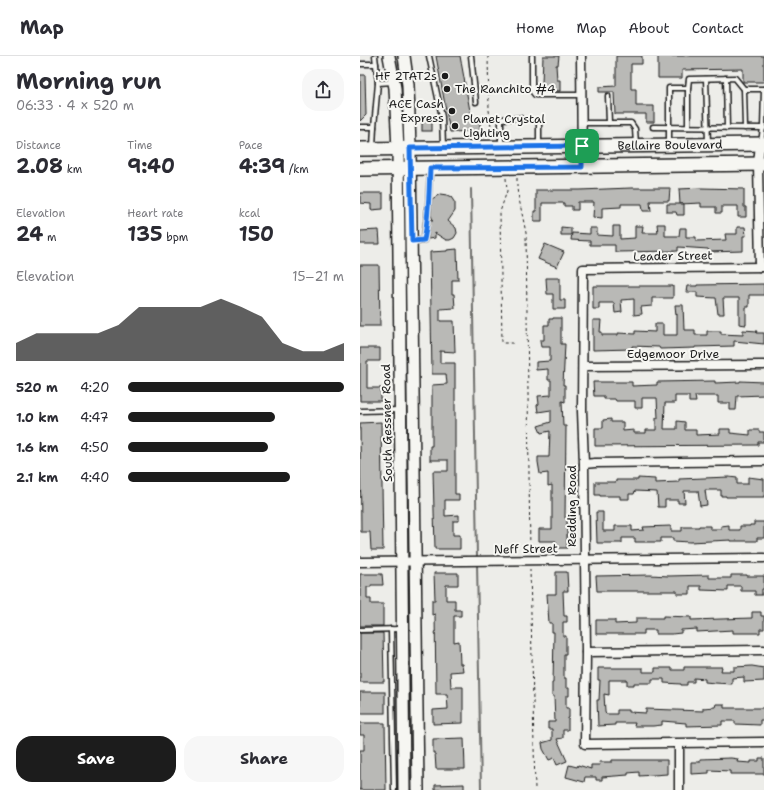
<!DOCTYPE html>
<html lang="en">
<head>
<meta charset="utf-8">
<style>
	:root { --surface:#fff; --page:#f7f7f7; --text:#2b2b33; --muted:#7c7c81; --line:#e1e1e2; --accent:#1c1c1c }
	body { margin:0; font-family:"Shantell Sans",sans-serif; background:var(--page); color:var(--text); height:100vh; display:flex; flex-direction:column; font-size:15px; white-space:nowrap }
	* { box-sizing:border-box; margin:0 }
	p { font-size:13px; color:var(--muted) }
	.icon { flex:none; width:22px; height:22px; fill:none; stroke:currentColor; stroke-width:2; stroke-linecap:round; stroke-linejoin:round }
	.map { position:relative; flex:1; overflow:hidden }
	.drawer { display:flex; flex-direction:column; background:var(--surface); width:360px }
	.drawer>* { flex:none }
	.pin { position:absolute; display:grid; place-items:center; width:34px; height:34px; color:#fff; margin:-17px; border-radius:8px; box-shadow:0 2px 6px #0006 }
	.round { display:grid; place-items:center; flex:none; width:42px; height:42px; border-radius:16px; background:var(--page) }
	.summary { display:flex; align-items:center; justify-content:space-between; height:68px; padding:0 16px }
	h1 { font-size:22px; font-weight:700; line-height:30px }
	.stats { display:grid; grid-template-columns:repeat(3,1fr); gap:6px; height:68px; padding:4px 16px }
	.stats div { display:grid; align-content:center }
	.stats b { font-size:20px; font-weight:700 }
	.stats small { font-size:11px; font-weight:400 }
	.stats p { font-size:11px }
	.chart { height:112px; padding:8px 16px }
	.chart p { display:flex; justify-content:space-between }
	.chart svg { width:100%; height:72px; margin-top:4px; fill:var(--accent); opacity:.7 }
	.action { display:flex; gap:8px; margin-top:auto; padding:8px 16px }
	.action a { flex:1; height:46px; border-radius:16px; background:var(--accent); color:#fff; font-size:16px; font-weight:700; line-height:46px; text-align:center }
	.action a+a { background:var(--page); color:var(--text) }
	ul { padding:0 16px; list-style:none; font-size:13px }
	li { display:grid; grid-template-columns:64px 48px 1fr; align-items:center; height:30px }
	li i { height:10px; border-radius:5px; background:var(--accent) }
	header { display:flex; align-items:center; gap:24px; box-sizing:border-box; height:56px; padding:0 20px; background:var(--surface); border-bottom:1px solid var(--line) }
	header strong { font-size:19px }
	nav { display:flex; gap:22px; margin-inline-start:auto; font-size:14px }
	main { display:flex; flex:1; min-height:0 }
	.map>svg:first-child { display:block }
</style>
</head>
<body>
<header>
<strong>Map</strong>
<nav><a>Home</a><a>Map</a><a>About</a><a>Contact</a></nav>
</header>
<main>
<section class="drawer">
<div class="summary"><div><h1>Morning run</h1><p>06:33 · 4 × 520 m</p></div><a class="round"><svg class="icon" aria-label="share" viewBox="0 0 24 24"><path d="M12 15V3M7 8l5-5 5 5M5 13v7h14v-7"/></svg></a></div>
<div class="stats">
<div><p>Distance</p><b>2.08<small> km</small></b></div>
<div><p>Time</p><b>9:40</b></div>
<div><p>Pace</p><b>4:39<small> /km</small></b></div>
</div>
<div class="stats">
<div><p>Elevation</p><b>24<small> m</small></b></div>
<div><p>Heart rate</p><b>135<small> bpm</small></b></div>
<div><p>kcal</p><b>150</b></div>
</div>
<div class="chart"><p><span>Elevation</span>15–21 m</p>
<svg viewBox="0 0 160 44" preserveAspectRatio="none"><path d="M0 44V33L10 27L20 27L30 27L40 27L50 22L60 11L70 11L80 11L90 11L100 6L110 11L120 17L130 33L140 38L150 38L160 33V44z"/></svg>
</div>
<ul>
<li><b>520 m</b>4:20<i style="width:100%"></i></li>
<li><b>1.0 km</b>4:47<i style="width:68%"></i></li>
<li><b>1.6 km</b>4:50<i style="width:65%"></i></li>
<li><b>2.1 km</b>4:40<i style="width:75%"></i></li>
</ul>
<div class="action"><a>Save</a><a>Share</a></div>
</section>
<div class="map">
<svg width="404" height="734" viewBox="0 0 404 734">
	<rect width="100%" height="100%" fill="#edede9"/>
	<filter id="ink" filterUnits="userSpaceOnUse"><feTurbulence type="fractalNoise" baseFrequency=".025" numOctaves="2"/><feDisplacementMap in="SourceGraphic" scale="8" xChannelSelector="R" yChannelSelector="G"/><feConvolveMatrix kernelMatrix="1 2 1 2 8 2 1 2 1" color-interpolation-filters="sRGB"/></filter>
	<g filter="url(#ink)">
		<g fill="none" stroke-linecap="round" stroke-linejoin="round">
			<!-- stream -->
			<g stroke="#6f6f6d" stroke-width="2">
				<polyline points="111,133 117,502"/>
				<polyline points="117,506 121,734"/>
			</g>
		</g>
		<!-- building -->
		<g fill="#b9b9b6" stroke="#1c1c1c">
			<polygon points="76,0 100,0 112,66 120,66 120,75 90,76"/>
			<polygon points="183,0 199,0 198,9 196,9 197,24 200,24 200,35 176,34 176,27 182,27"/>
			<polygon points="256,0 282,0 282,8 271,8 271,33 276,33 276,50 294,50 294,66 286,66 286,58 255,58 254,36 239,36 239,31 256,30"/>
			<polygon points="298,0 404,0 404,26 383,26 383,13 322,14 322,22 298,22"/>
			<polygon points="0,19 5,19 6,59 0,65"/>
			<rect x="62" y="65" width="10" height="10"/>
			<polygon points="271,132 310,132 309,145 290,145 291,155 283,155 282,148 261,148 261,151 242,152 242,162 233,161 234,146 218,146 218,154 212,154 212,150 204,150 204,147 182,147 182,165 174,165 174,155 176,155 176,134 220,134"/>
			<polygon points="341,132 384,133 384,151 386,151 386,161 378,161 378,150 362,150 362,157 356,157 356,151 341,151 341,147 320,148 319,133"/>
			<polygon points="0,137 23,137 23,153 11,154 11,148 0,147"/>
			<polygon points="80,138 87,139 91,141 95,147 95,155 88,165 96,172 97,177 94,182 90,184 86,184 75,177 75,182 68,183 70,164 73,164 71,159 72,143"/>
			<polygon points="307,148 324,148 324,159 317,159 316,156 307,156"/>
			<polygon points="297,168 305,168 305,180 319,180 320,172 326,172 326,181 336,181 336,185 366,184 365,178 377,178 377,171 385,171 386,180 383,180 383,195 349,196 348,193 318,191 318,195 255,196 255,189 230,189 230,185 211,184 212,177 230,178 230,172 237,172 237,179 253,180 253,170 260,170 260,183 275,182 275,170 283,170 282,177 298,177"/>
			<polygon points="201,171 211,172 211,179 201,179"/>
			<polygon points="19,174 20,188 0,188 0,175"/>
			<polygon points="185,188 204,196 197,211 178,203"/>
			<polygon points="97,193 98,224 92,224 92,238 94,238 95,252 80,253 80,265 94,265 95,296 80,295 80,307 95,307 95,438 99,438 99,444 85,444 85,460 99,459 99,465 93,465 93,479 100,479 100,493 75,493 73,415 88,415 88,404 70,404 70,390 72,390 72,329 87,328 86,318 72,318 70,196 87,195 87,194"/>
			<polygon points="0,209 19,209 20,270 0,270"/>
			<polygon points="186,222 200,222 200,244 205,244 205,253 193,253 193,238 187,238"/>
			<polygon points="404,228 404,239 389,239 389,251 386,251 386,269 379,268 379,242 363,242 364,258 358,258 356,242 337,241 337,236 326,236 327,230 337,230 337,229"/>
			<polygon points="233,230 313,230 313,242 292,242 292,250 281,251 282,258 274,259 274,243 261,244 262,256 255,257 254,247 239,247 239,253 233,253"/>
			<polygon points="315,249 323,249 324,274 335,274 335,279 347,279 347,275 361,275 361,278 383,279 383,274 397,275 396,277 404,277 404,288 374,285 374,290 335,291 335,292 300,293 299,291 272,290 272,293 233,294 233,264 241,264 240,276 242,276 242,279 258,279 258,277 275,278 275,275 295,276 295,268 303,268 303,279 317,279 317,258 316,259"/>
			<polygon points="193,262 201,262 201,288 205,288 203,329 205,329 205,346 202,345 203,370 206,370 205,462 207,462 207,492 196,492 196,485 179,485 179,473 192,473 192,429 188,430 188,417 180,418 178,406 178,401 189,401 190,375 181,377 178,370 191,366 191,354 178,356 177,349 179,348 178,340 191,339 191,324 188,324 188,313 176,314 176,306 190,305 190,291 181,291 180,284 184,284 184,269 189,269 189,263 193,263"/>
			<polygon points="0,292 20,292 20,305 7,305 7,332 21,332 21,345 0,345"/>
			<polygon points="355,325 355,327 380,326 380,325 404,326 404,339 377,340 376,354 370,354 370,347 358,347 358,340 335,340 336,346 329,346 329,340 315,340 315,347 305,347 304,373 317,373 317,365 325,366 325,374 336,374 336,379 360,378 360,373 370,373 370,377 390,379 390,374 399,374 399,376 404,376 404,386 398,386 398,389 235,390 235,372 243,372 243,364 251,363 251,366 263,366 263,375 274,374 274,377 286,377 286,374 296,374 296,362 298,362 297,342 282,342 282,352 275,352 275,345 256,345 255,343 244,343 244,340 234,340 233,326 272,326 272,330 297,329 297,326"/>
			<polygon points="21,366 23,494 11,494 10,476 1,476 0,367"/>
			<polygon points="369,421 377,422 377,428 388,428 388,421 404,423 404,441 366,441 366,440 361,440 361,434 345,434 347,449 340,450 338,435 324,435 325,447 318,447 318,444 305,444 305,451 298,451 297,436 275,435 274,438 269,438 269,443 260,443 260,440 240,440 240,439 235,439 235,426 256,426 256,424 278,424 278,422 295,423 295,427 319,426 319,423"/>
			<polygon points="236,456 243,456 243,475 255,475 255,470 272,470 272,475 284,474 283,471 311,470 311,475 322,475 322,471 339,471 339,470 350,470 350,473 361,473 361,470 369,469 369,474 380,474 380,470 390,470 390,469 394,469 394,466 404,466 404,482 397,482 397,485 371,485 371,484 330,486 313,485 313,482 301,482 301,486 275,486 275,482 262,482 262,487 237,487"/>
			<polygon points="196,516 207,516 208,535 203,535 204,560 207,560 207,566 203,566 203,580 206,580 206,598 204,598 204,622 206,622 206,632 209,632 209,640 206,640 206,652 209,652 209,662 208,662 208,674 203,674 203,682 197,683 207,705 197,709 194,702 189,704 183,693 182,687 192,684 192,673 188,673 188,666 195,666 194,640 192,640 192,627 193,627 194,576 192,576 192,567 189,567 187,538 196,538"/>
			<polygon points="74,517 98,517 98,529 86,529 86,544 95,544 95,554 101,554 101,560 94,560 94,586 99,585 100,608 102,608 103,615 90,616 91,631 103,631 103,667 73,668 73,654 88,653 87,638 76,638 75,558 72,559 72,544 75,544"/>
			<polygon points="0,518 22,518 23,529 11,529 11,531 7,531 7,543 11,543 11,548 23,548 23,570 0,570"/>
			<polygon points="290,519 309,520 349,519 349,522 371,522 371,519 387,519 387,520 404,520 404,533 402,533 402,539 395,539 395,535 381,535 381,530 368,530 368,535 341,534 341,530 330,530 330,538 317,538 317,535 237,535 236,520"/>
			<polygon points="392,556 401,556 401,560 404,560 404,573 400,573 400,577 373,577 373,574 337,576 337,573 321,574 321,577 312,578 296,578 296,574 284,574 284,578 236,578 236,564 255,564 255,568 276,567 276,562 303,562 303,560 331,561 331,564 392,562"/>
			<polygon points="0,577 23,577 24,626 0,626"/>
			<polygon points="392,610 404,612 404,625 384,626 384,621 372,622 372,628 355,627 345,626 345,623 334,622 334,626 327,626 327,629 321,629 321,628 304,627 304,623 292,623 292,627 274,627 274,629 267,629 267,624 249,624 249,639 244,638 245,655 246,658 257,658 257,654 269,654 269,656 286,657 286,653 343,655 343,652 355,651 356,648 364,648 364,652 404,652 404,664 400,664 400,669 375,668 375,665 362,665 362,669 326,670 326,667 302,665 302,669 293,670 274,670 275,667 255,667 255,669 238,670 237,644 239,644 240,624 238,624 238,612 283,612 283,616 295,616 295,612 312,612 312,614 324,614 324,611 362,611 361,615 374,615 374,611"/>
			<rect x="0" y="636" width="25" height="21"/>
			<polygon points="0,667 25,667 26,734 0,734 0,694 4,694 4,679 0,679"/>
			<polygon points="104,682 105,713 76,713 75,697 73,697 73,683"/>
			<polygon points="371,702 378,703 377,706 391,707 391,705 399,705 399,702 404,702 404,718 370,718 370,715 349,714 349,717 331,718 331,706 340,706 340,703"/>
			<polygon points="252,704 307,704 307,718 279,720 279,716 268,717 268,719 242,721 242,724 236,724 236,721 225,721 224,726 206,721 209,709 217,711 218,709 231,713 231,709 240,709 239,706 252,706"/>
			<polygon points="104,728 104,734 75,734 75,729"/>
		</g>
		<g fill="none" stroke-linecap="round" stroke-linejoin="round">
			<!-- service casing -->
			<g stroke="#1c1c1c" stroke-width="7">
				<g id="service">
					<polyline points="15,0 18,27"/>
					<polyline points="69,0 82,61 83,90"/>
					<polyline points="111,0 116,46"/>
					<polyline points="172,0 172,35 175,39 221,39"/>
					<polyline points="0,8 16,8"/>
					<polyline points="366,22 367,72"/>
					<polyline points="346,23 348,87"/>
					<polyline points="328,32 328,71"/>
					<polyline points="384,33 385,72"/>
					<polyline points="248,40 249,67"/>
					<polyline points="222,67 271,67 275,73 276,88"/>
					<polyline points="0,71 14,71 18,27 33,26"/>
					<polyline points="293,71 404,72"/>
					<polyline points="309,87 309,32 328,32 329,23 375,22 384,33 404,33"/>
					<polyline points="401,87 403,72 404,33"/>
					<polyline points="141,89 141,63 160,62"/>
					<polyline points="179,89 179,68"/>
					<polyline points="13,91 14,71"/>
					<polyline points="52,185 64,184 68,153 70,115"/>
					<polyline points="0,355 40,354"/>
					<polyline points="31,573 34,734"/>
					<polyline points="0,574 41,573"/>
				</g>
			</g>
			<!-- minor casing -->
			<g stroke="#1c1c1c" stroke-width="11">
				<g id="minor">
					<polyline points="221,0 222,111"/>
					<polyline points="400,211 398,108 400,88"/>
					<polyline points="404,211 223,213 222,355 224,408 226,596 225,688 404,686"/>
					<polyline points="223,310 404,309"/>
					<polyline points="224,408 235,407 404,405"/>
					<polyline points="0,506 404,502"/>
					<polyline points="226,596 404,594"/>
					<polyline points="319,688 319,734"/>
				</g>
			</g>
			<!-- secondary casing -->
			<g stroke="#1c1c1c" stroke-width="14">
				<g id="secondary">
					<polyline points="29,0 35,32 38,93 44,734"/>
					<polyline points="44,0 48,29 50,93 58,734"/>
				</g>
			</g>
			<!-- primary casing -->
			<g stroke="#1c1c1c" stroke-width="16">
				<g id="primary">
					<path id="s1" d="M0 93 404 88"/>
					<polyline points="0,113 404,108"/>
				</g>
			</g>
			<!-- path -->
			<g stroke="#1c1c1c" stroke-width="1" stroke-dasharray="3 3" stroke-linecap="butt">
				<polyline points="128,0 129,54 132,79"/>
				<polyline points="146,122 147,135 140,156 142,287 155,287"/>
				<polyline points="157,122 157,133 166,177 170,497"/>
				<polyline points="170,513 175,734"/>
			</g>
			<!-- service -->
			<use href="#service" stroke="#f6f6f2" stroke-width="4"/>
			<!-- minor -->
			<use href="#minor" stroke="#f6f6f2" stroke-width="8"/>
			<!-- secondary -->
			<use href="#secondary" stroke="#f6f6f2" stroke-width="11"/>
			<!-- primary -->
			<use href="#primary" stroke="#f6f6f2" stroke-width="13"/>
		</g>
	</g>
	<g fill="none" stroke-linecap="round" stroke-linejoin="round" filter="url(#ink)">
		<!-- route casing -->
		<g stroke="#fff" stroke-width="8">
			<path id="route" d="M222 90V111L70 112C69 136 69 161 64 184L52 185 50 92Z"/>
		</g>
		<!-- route -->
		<use href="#route" stroke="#1a73e8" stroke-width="5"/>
	</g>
	<!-- markers -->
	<g fill="#1c1c1c" stroke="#f6f6f2" stroke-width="1.5">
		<circle cx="85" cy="20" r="4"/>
		<circle cx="87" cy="33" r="4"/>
		<circle cx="92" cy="55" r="4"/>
		<circle cx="95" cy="70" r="4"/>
	</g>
	<g text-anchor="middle" stroke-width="4" stroke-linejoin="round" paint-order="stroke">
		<!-- poi labels -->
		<g font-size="12" fill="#1c1c1c" stroke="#f6f6f2" text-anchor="end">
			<text x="77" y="24">HF 2TAT2s</text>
			<text x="95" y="37" text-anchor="start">The Ranchito #4</text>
			<text x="84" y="52">ACE Cash<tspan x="84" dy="14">Express</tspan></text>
			<text x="103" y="67" text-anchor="start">Planet Crystal<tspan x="103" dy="14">Lighting</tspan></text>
		</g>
		<!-- street labels -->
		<g font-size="12" fill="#1c1c1c" stroke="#f6f6f2">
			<text dy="4" stroke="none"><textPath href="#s1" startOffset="310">Bellaire Boulevard</textPath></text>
			<text transform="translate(313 200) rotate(-1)" y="4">Leader Street</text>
			<text x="313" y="302">Edgemoor Drive</text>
			<text transform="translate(27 367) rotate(-91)" y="4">South Gessner Road</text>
			<text transform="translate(212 450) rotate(-90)" y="4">Redding Road</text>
			<text transform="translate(166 493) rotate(-1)" y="4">Neff Street</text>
		</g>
	</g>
</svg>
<div class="pin" style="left:222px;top:90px;background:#1e9e55"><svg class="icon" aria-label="arrive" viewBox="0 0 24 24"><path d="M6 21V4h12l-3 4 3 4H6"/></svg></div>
</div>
</main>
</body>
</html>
